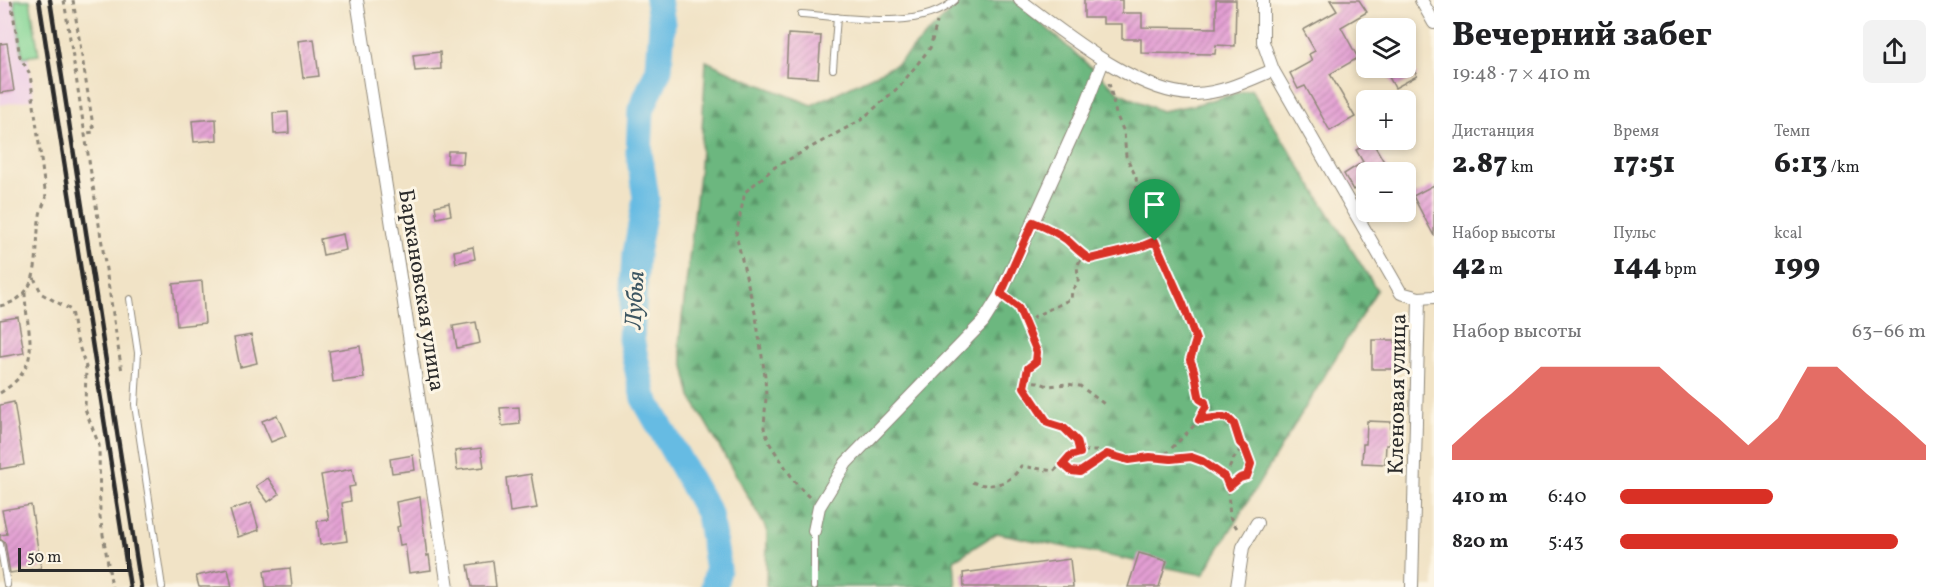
<!DOCTYPE html>
<html lang="ru">
<head>
<meta charset="utf-8">
<style>
	:root { --surface:#fff; --page:#f2f2f2; --text:#202124; --muted:#757577; --accent:#d93025 }
	body { margin:0; font-family:Vollkorn,serif; background:var(--page); color:var(--text); height:100vh; display:flex; flex-direction:column; font-size:22px; white-space:nowrap }
	* { box-sizing:border-box; margin:0 }
	p { font-size:20px; color:var(--muted) }
	.icon { flex:none; width:33px; height:33px; fill:none; stroke:currentColor; stroke-width:2; stroke-linecap:round; stroke-linejoin:round }
	.map { position:relative; flex:1; overflow:hidden }
	.side { display:flex; flex-direction:column; background:var(--surface); width:510px }
	.side>* { flex:none }
	.controls { position:absolute; left:1356px; top:18px; display:grid; gap:12px }
	.controls a { display:grid; place-items:center; width:60px; height:60px; border-radius:9px; background:var(--surface); box-shadow:0 3px 9px #0003; font-size:30px }
	.scale { position:absolute; left:18px; bottom:15px; width:112px; box-sizing:border-box; padding-left:6px; border:3px solid #2b2b2b; border-top:0; font-size:16px; line-height:21px; white-space:nowrap; color:#2b2b2b; -webkit-text-stroke:4px #fcf5e5; paint-order:stroke }
	.pin { position:absolute; display:grid; place-items:center; width:51px; height:51px; color:#fff; margin:-62px -26px; border-radius:50% 50% 50% 0; rotate:-45deg; box-shadow:0 0 6px #0007 }
	.pin .icon { rotate:45deg }
	.round { display:grid; place-items:center; flex:none; width:63px; height:63px; border-radius:9px; background:var(--page) }
	.summary { display:flex; align-items:center; justify-content:space-between; height:102px; padding:0 18px }
	h1 { font-size:33px; font-weight:800; line-height:45px }
	.metrics { display:grid; grid-template-columns:repeat(3,1fr); gap:9px; height:102px; padding:6px 18px }
	.metrics div { display:grid; align-content:center }
	.metrics b { font-size:30px; font-weight:800 }
	.metrics small { font-size:16px; font-weight:400 }
	.metrics p { font-size:16px }
	.chart { height:168px; padding:12px 18px }
	.chart p { display:flex; justify-content:space-between }
	.chart svg { width:100%; height:108px; margin-top:6px; fill:var(--accent); opacity:.7 }
	ul { padding:0 18px; list-style:none; font-size:20px }
	li { display:grid; grid-template-columns:96px 72px 1fr; align-items:center; height:45px }
	li i { height:15px; border-radius:8px; background:var(--accent) }
	main { display:flex; flex:1; min-height:0 }
	.map>svg:first-child { display:block }
</style>
</head>
<body>
<main>
<div class="map">
<svg width="1434" height="587" viewBox="0 0 1434 587">
	<defs>
		<pattern id="forest-firs" width="22" height="20" patternUnits="userSpaceOnUse" patternTransform="scale(1.5)"><rect width="22" height="20" fill="#6cb77f"/><path d="M5 1l3.5 6h-7zM16 11l3.5 6h-7z" fill="#599568"/></pattern>
		<pattern id="building-hatch" width="6" height="6" patternUnits="userSpaceOnUse" patternTransform="scale(1.5)"><rect width="6" height="6" fill="#e39ed3"/><path d="M-1 1l2-2M0 6l6-6M5 7l2-2" fill="none" stroke="#b881ab"/></pattern>
	</defs>
	<rect width="100%" height="100%" fill="#fcf5e5"/>
	<filter id="ink" filterUnits="userSpaceOnUse"><feTurbulence type="fractalNoise" baseFrequency=".0167" numOctaves="2"/><feDisplacementMap in="SourceGraphic" scale="12" xChannelSelector="R" yChannelSelector="G"/><feConvolveMatrix kernelMatrix="1 2 1 2 8 2 1 2 1" color-interpolation-filters="sRGB"/></filter>
	<filter id="wash" filterUnits="userSpaceOnUse"><feTurbulence type="fractalNoise" baseFrequency=".008" numOctaves="4" result="noise"/><feDisplacementMap in="SourceGraphic" scale="24" xChannelSelector="R" yChannelSelector="G"/><feGaussianBlur stdDeviation="1.35" result="paint"/><feColorMatrix in="noise" values="0 0 0 0 0 0 0 0 0 0 0 0 0 0 0 0 0 1.4 0 .05"/><feComposite in="paint" operator="in"/></filter>
	<g filter="url(#wash)">
		<rect width="100%" height="100%" fill="#f1e3c6"/>
		<!-- built -->
		<polygon fill="#efd0e7" points="0,0 14,0 23,57 28,56 34,99 0,105"/>
		<!-- grass -->
		<polygon fill="#86d696" stroke="#588060" stroke-width="1.5" points="14,0 30,0 39,55 23,57"/>
		<!-- forest -->
		<polygon fill="url(#forest-firs)" stroke="#4c7155" stroke-width="1.5" points="962,0 1016,1 1120,93 1161,111 1194,105 1251,89 1377,290 1203,575 997,533 954,560 956,587 875,587 873,585 871,587 766,587 767,530 691,397 679,344 700,165 706,61 741,77 812,105 897,64"/>
		<g fill="none" stroke-linecap="round" stroke-linejoin="round">
			<!-- river -->
			<polyline stroke="#66bbe3" stroke-width="27" points="658,0 662,24 659,69 641,110 639,153 646,198 636,254 631,339 644,398 709,514 718,569 714,587"/>
		</g>
		<g id="blocks">
			<!-- building -->
			<g fill="url(#building-hatch)">
				<polygon points="1084,0 1122,0 1122,13 1142,13 1142,27 1216,28 1216,0 1236,0 1235,46 1216,45 1215,54 1141,53 1141,39 1122,39 1122,24 1103,24 1103,18 1084,18"/>
				<polygon points="1330,0 1359,0 1367,12 1341,27 1358,58 1330,74 1355,117 1330,131 1305,86 1298,89 1290,73 1312,61 1309,54 1315,51 1303,30 1337,11"/>
				<polygon points="788,34 821,36 818,78 786,76"/>
				<polygon points="314,39 319,76 303,78 298,41"/>
				<polygon points="7,43 14,91 0,93 0,44"/>
				<polygon points="440,52 441,69 415,71 413,55"/>
				<polygon points="1384,68 1413,68 1417,76 1395,88"/>
				<polygon points="288,112 289,133 274,134 273,113"/>
				<polygon points="216,119 217,140 194,142 192,121"/>
				<polygon points="1372,141 1390,172 1366,172 1366,182 1353,190 1344,174 1363,162 1356,150"/>
				<polygon points="448,151 464,151 463,164 447,163"/>
				<polygon points="1434,185 1434,236 1413,196"/>
				<polygon points="449,203 451,215 437,218 435,206"/>
				<polygon points="343,234 346,250 323,255 320,239"/>
				<polygon points="473,247 475,259 456,263 454,251"/>
				<polygon points="202,281 205,323 177,326 173,284"/>
				<polygon points="18,317 24,353 0,357 0,320"/>
				<polygon points="476,322 480,343 457,348 453,326"/>
				<polygon points="251,335 257,363 240,367 234,338"/>
				<polygon points="1372,340 1395,340 1396,369 1372,369"/>
				<polygon points="360,346 364,378 333,382 329,351"/>
				<polygon points="14,402 24,465 0,469 0,405"/>
				<polygon points="519,407 520,424 502,426 500,408"/>
				<polygon points="277,415 286,436 271,442 262,421"/>
				<polygon points="1367,421 1391,422 1390,445 1386,445 1385,464 1362,463 1363,444 1366,444"/>
				<polygon points="481,448 484,467 457,470 455,451"/>
				<polygon points="413,455 415,470 392,473 390,459"/>
				<polygon points="352,469 355,486 349,487 351,501 342,503 347,541 320,545 317,521 329,520 321,475"/>
				<polygon points="531,474 537,508 510,512 506,478"/>
				<polygon points="268,478 279,494 268,502 256,486"/>
				<polygon points="420,497 427,556 429,555 431,570 409,573 405,544 400,545 397,527 400,526 396,502"/>
				<polygon points="251,503 259,530 238,537 230,510"/>
				<polygon points="31,505 41,568 10,573 5,543 0,539 0,535 7,534 2,510"/>
				<polygon points="1139,553 1167,561 1159,587 1128,587"/>
				<polygon points="1070,559 1073,587 964,587 963,573"/>
				<polygon points="493,561 496,587 472,587 468,565"/>
				<polygon points="290,568 292,587 266,587 264,571"/>
				<polygon points="228,569 232,587 199,587 196,576"/>
			</g>
		</g>
	</g>
	<g filter="url(#ink)">
		<use href="#blocks" fill-opacity="0" stroke="#8e8778" stroke-width="1.5"/>
		<g fill="none" stroke-linecap="round" stroke-linejoin="round">
			<!-- service casing -->
			<g stroke="#8e8778" stroke-width="8">
				<g id="service">
					<path d="M801 14C845 17 920 32 955 0"/>
					<polyline points="833,69 837,17"/>
					<polyline points="130,299 138,353 135,405 162,587"/>
					<polyline points="814,531 814,587"/>
					<polyline points="0,544 7,585"/>
				</g>
			</g>
			<!-- minor casing -->
			<g stroke="#8e8778" stroke-width="14">
				<g id="minor">
					<polyline points="357,0 448,587"/>
					<path d="M1020 0C1063 32 1140 96 1195 94 1223 93 1247 81 1273 70"/>
					<polyline points="1263,0 1263,42 1273,70 1401,293 1419,298 1412,587"/>
					<polyline points="1421,0 1434,23"/>
					<polyline points="1419,298 1434,297"/>
					<polyline points="814,531 819,507 846,463 983,322 1000,295 1085,107 1103,61"/>
					<polyline points="1237,587 1243,547 1257,523"/>
				</g>
			</g>
			<!-- path -->
			<g stroke="#8e8778" stroke-width="3" stroke-dasharray="4.5 4.5" stroke-linecap="butt">
				<polyline points="64,0 122,372"/>
				<polyline points="73,0 94,132 85,133"/>
				<path d="M1109 83 1116 114 1124 132 1126 156 1136 177 1138 200 1151 216 1155 241 1183 304 1196 341 1190 360C1197 373 1196 386 1200 399L1205 402C1210 416 1172 446 1162 458"/>
				<path d="M1046 227C1063 235 1074 250 1090 259L1139 247 1155 241"/>
				<polyline points="34,278 42,294 71,310 75,334 86,367 85,409 99,445 100,517 112,587"/>
				<path d="M1011 302C1024 312 1037 345 1036 362L1028 368 1024 387 1049 423 1064 428 1076 441 1080 453"/>
				<path d="M0 306C46 296 33 250 40 215 41 209 44 204 46 198L30 74 20 57 11 0"/>
				<path d="M1026 325 1035 316 1071 299 1072 290 1078 283C1079 270 1073 265 1085 256"/>
				<polyline points="1025,381 1038,382 1048,386 1068,384 1080,386 1107,406"/>
				<path d="M0 393C46 364 26 337 25 293"/>
				<path d="M1199 420C1207 419 1217 416 1224 417 1238 420 1240 440 1239 452L1234 458 1225 477"/>
				<polyline points="1063,464 1071,471 1080,472 1107,454"/>
				<path d="M972 482C991 489 1011 484 1021 466L1054 471 1070 456 1085 451H1099L1128 460 1151 457 1171 459 1191 457 1202 461 1227 480 1230 517 1238 530"/>
				<path d="M1229 487 1241 478 1247 476C1253 466 1249 451 1240 444"/>
				<polyline points="809,497 797,485 770,444 764,428 766,397 765,376 756,317 736,235 745,192 775,167 861,120 900,86 930,48 937,22"/>
			</g>
			<!-- service -->
			<use href="#service" stroke="#fff" stroke-width="6"/>
			<!-- minor -->
			<use href="#minor" stroke="#fff" stroke-width="12"/>
			<!-- rail -->
			<g stroke="#2b2b2b" stroke-width="4.5">
				<polyline points="39,0 130,587"/>
				<polyline points="50,0 141,587"/>
			</g>
		</g>
	</g>
	<g fill="none" stroke-linecap="round" stroke-linejoin="round" filter="url(#ink)">
		<!-- route casing -->
		<g stroke="#fff" stroke-width="12">
			<path id="route" d="M1033 222C1045 227 1057 232 1067 240 1075 247 1081 254 1090 259L1140 247 1155 241 1183 304 1196 340 1190 360C1197 373 1196 386 1200 399L1205 402 1206 406 1199 420 1222 417 1228 418 1234 424 1240 443 1245 448 1251 464 1247 476 1240 478 1229 487 1225 477 1202 461 1191 457 1171 459 1150 457 1128 460 1107 454 1080 472 1071 471 1063 464 1070 456 1080 453 1077 441 1064 428 1048 423 1024 387 1028 368 1036 362 1037 352 1018 307 1001 294Z"/>
		</g>
		<!-- route -->
		<use href="#route" stroke="#d93025" stroke-width="8"/>
	</g>
	<g text-anchor="middle" stroke-width="6" stroke-linejoin="round" paint-order="stroke">
		<!-- street labels -->
		<g font-size="22" fill="#2b2b2b" stroke="#fcf5e5">
			<text transform="translate(423 290) rotate(81)" y="8">Баркановская улица</text>
			<text transform="translate(1396 394) rotate(-89)" y="8">Кленовая улица</text>
		</g>
		<!-- water labels -->
		<g font-size="24" font-style="italic" fill="#3d5662" stroke="#fcf5e5">
			<text transform="translate(634 300) rotate(-87)" y="8">Лубья</text>
		</g>
	</g>
</svg>
<div class="controls">
<a><svg class="icon" aria-label="layers" viewBox="0 0 24 24"><path d="M12 4l9 5-9 5-9-5zM3 14l9 5 9-5"/></svg></a>
<a>+</a>
<a>−</a>
</div>
<div class="scale">50 m</div>
<div class="pin" style="left:1155px;top:241px;background:#1e9e55"><svg class="icon" aria-label="arrive" viewBox="0 0 24 24"><path d="M6 21V4h12l-3 4 3 4H6"/></svg></div>
</div>
<section class="side">
<div class="summary"><div><h1>Вечерний забег</h1><p>19:48 · 7 × 410 m</p></div><a class="round"><svg class="icon" aria-label="share" viewBox="0 0 24 24"><path d="M12 15V3M7 8l5-5 5 5M5 13v7h14v-7"/></svg></a></div>
<div class="metrics">
<div><p>Дистанция</p><b>2.87<small> km</small></b></div>
<div><p>Время</p><b>17:51</b></div>
<div><p>Темп</p><b>6:13<small> /km</small></b></div>
</div>
<div class="metrics">
<div><p>Набор высоты</p><b>42<small> m</small></b></div>
<div><p>Пульс</p><b>144<small> bpm</small></b></div>
<div><p>kcal</p><b>199</b></div>
</div>
<div class="chart"><p><span>Набор высоты</span>63–66 m</p>
<svg viewBox="0 0 160 44" preserveAspectRatio="none"><path d="M0 44V38L10 27L20 17L30 6L40 6L50 6L60 6L70 6L80 17L90 27L100 38L110 27L120 6L130 6L140 17L150 27L160 38V44z"/></svg>
</div>
<ul>
<li><b>410 m</b>6:40<i style="width:50%"></i></li>
<li><b>820 m</b>5:43<i style="width:91%"></i></li>
</ul>
</section>
</main>
</body>
</html>
